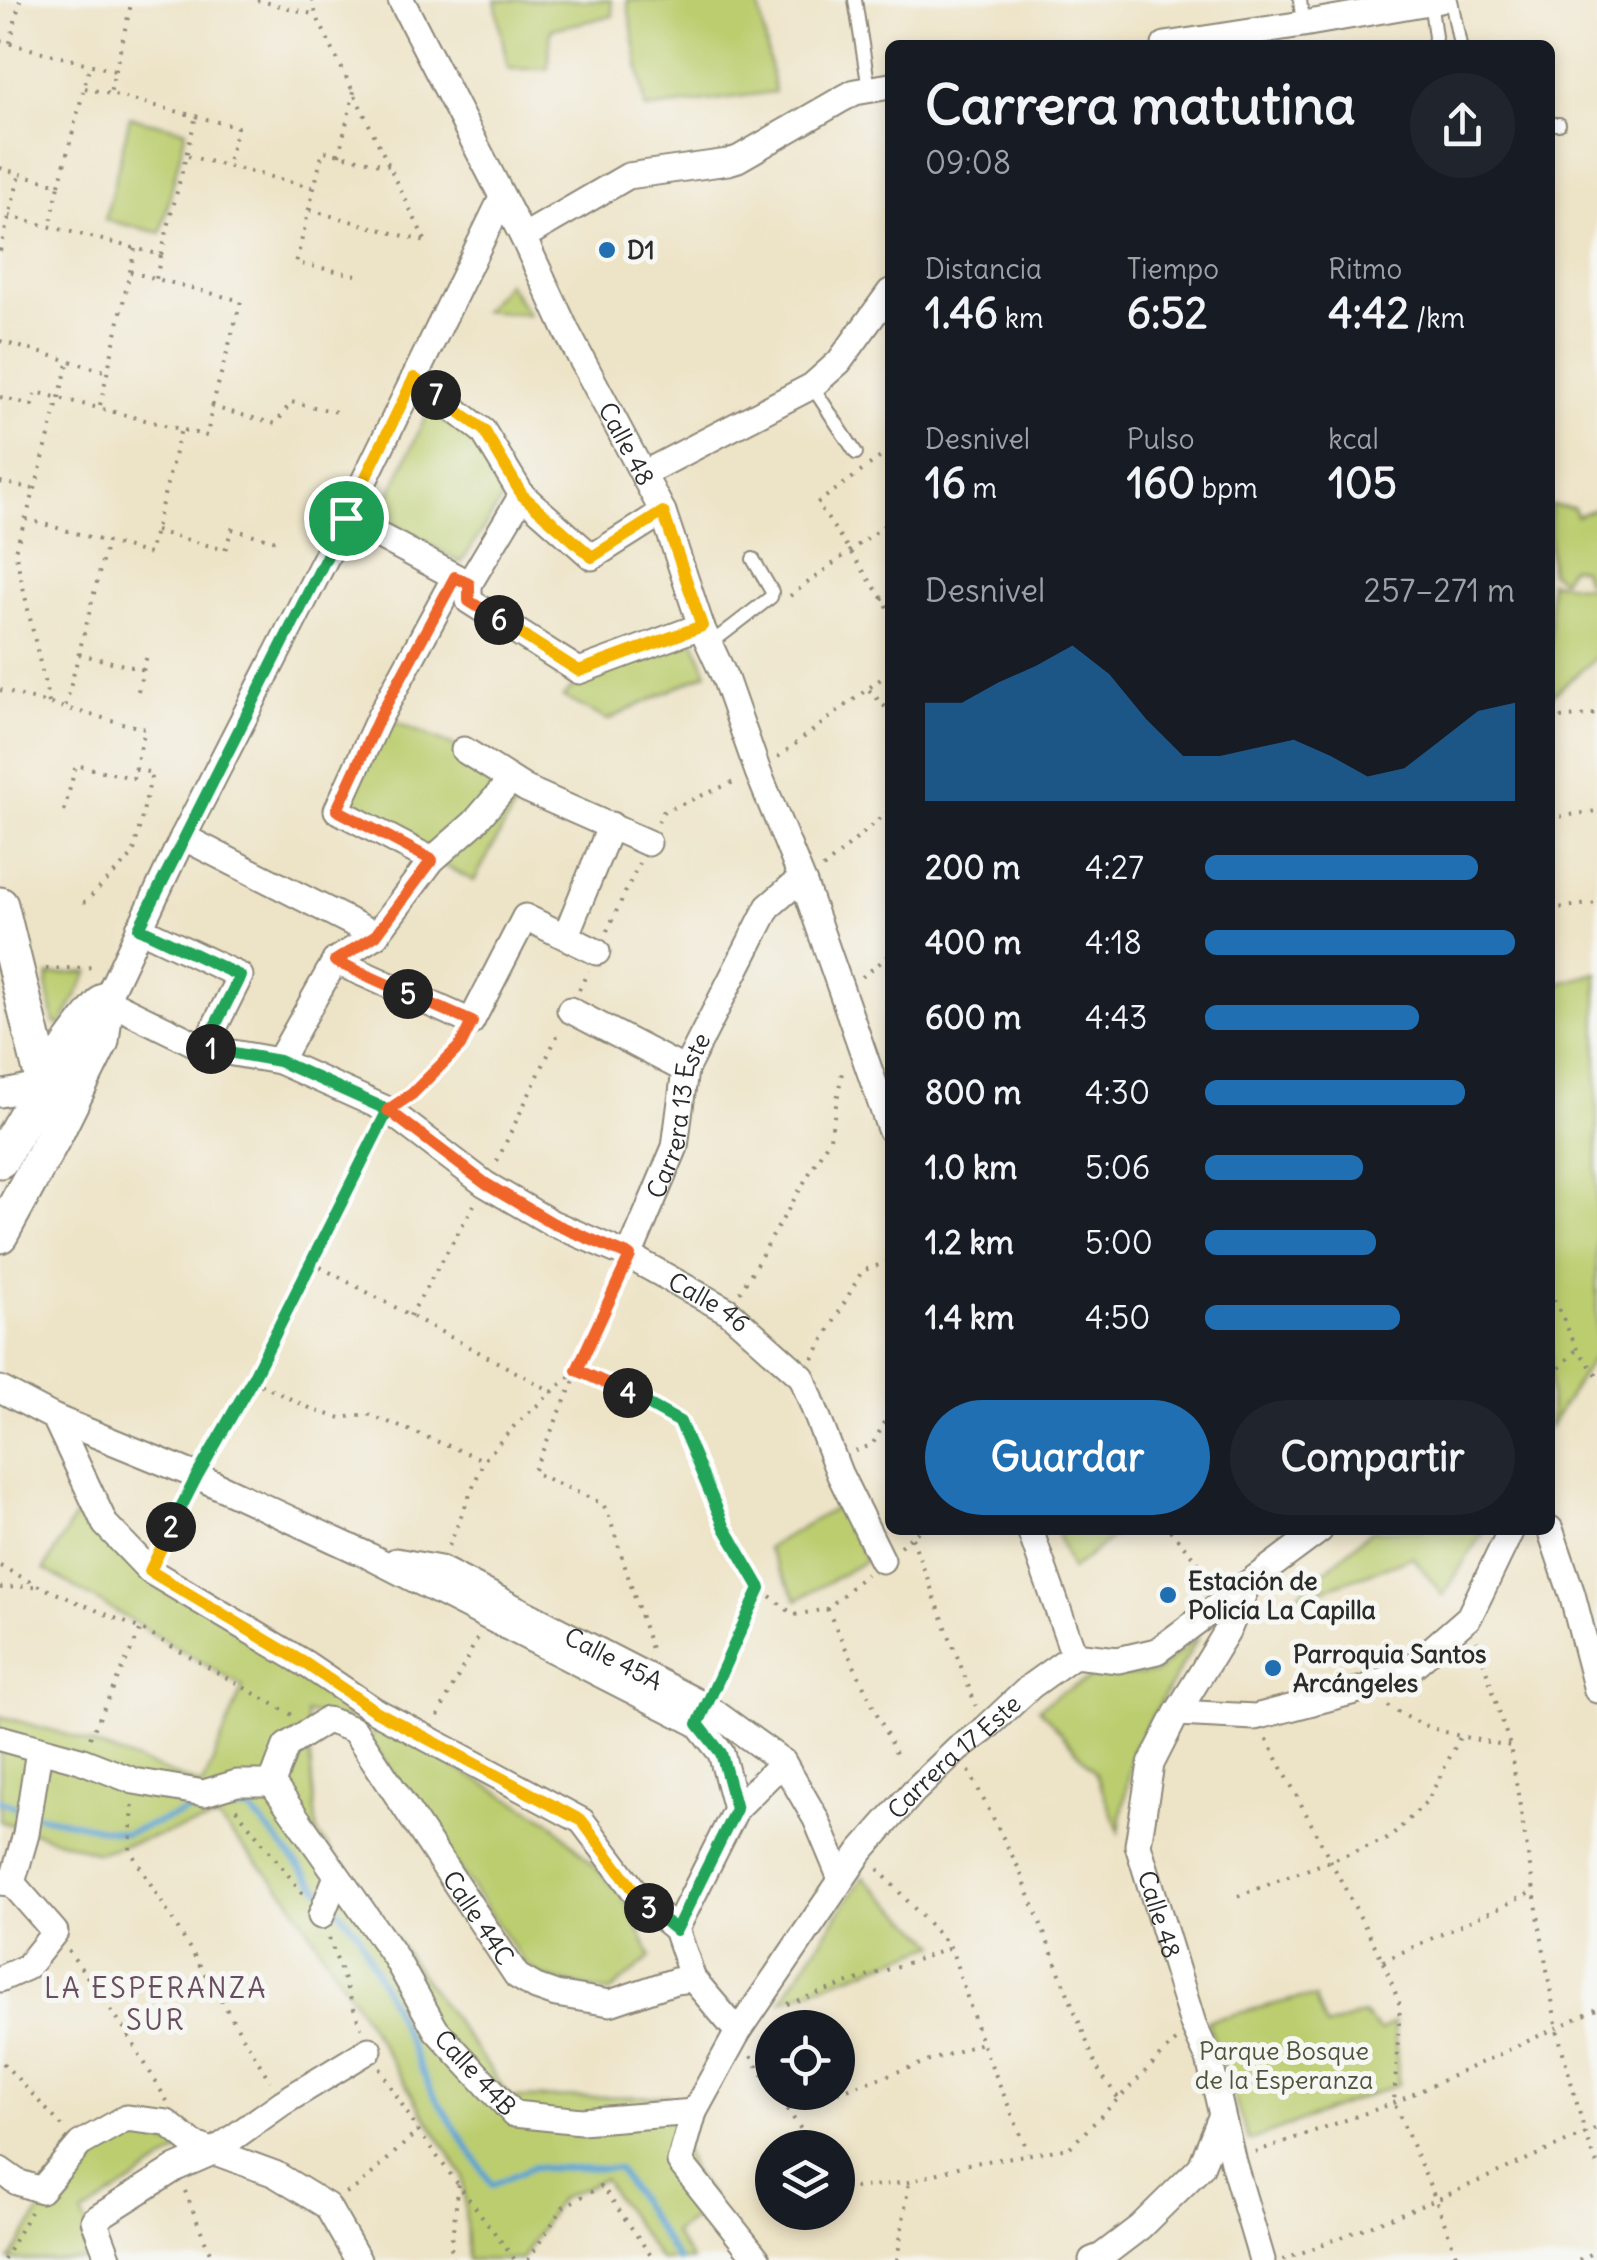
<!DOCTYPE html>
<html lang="es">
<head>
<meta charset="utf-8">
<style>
	:root { --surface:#171b24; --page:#20242c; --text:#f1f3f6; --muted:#9ea1a6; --accent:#1f6fb2 }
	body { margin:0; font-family:Delius,sans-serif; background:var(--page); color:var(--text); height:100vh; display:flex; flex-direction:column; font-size:38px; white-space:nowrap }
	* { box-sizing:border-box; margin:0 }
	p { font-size:32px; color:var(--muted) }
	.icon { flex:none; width:55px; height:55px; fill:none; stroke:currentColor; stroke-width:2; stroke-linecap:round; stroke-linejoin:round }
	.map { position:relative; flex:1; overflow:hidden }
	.details { position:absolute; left:885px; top:40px; width:670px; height:1495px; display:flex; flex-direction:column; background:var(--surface); border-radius:15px; box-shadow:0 5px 15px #0003 }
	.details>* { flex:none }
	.fabs { position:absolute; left:755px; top:2010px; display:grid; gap:20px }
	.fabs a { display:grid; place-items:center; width:100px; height:100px; border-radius:50%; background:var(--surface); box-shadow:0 5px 15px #0003; font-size:50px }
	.pin { position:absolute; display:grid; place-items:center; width:85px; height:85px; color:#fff; margin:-42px; border:5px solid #fff; border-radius:50%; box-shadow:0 2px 10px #0007 }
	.km { position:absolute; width:50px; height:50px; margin:-25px; border-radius:50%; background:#222; color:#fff; font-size:28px; line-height:50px; text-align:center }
	.round { display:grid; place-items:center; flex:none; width:105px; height:105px; border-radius:52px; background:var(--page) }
	.summary { display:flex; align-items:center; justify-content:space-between; height:170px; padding:0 40px }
	h1 { font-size:55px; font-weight:700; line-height:75px }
	.metrics { display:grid; grid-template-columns:repeat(3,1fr); gap:15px; height:170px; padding:10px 40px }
	.metrics div { display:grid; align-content:center }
	.metrics b { font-size:42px; font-weight:700 }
	.metrics small { font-size:28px; font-weight:400 }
	.metrics p { font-size:28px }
	.chart { height:280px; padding:20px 40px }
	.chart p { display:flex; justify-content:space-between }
	.chart svg { width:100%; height:180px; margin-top:10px; fill:var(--accent); opacity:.7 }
	.action { display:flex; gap:20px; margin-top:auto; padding:20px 40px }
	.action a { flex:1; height:115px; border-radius:60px; background:var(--accent); color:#fff; font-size:40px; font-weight:700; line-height:115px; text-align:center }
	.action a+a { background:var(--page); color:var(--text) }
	ul { padding:0 40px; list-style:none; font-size:32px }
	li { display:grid; grid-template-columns:160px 120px 1fr; align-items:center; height:75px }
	li i { height:25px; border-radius:12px; background:var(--accent) }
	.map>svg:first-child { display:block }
</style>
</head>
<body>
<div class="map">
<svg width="1597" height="2260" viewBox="0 0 1597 2260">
	<rect width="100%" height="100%" fill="#f6f6f2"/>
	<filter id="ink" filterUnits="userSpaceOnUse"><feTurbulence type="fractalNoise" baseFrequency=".01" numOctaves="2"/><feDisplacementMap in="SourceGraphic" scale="20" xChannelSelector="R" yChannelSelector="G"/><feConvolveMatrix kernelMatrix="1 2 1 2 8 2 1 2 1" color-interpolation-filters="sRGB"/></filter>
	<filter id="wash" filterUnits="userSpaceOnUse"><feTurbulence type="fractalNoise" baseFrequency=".0048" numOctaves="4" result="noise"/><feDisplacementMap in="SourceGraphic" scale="40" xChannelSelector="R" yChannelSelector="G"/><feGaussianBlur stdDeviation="2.25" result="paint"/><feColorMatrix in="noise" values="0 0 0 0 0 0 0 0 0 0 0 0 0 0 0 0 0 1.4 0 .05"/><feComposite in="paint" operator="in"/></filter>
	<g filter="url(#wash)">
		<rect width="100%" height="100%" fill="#ede3c6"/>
		<!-- green -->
		<g fill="#bccd70" stroke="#747c4e" stroke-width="2.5">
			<polygon points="495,0 611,0 613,16 551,29 548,69 508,69"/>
			<polygon points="627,0 758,0 775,92 646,109"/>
			<polygon points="130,117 186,130 161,233 105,220"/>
			<polygon points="507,283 529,315 483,311"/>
			<polygon points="428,412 481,444 506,494 461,563 380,515"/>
			<polygon points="1550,505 1574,508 1576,516 1597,508 1597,582 1586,581 1582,569 1570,567 1562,580 1550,572"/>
			<polygon points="1550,582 1597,588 1597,657 1550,697"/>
			<polygon points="693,637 707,673 608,720 563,697 582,678"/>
			<polygon points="383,717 461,749 525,788 474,881 338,810"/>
			<polygon points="89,972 61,1025 54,1023 47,985 49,975"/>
			<polygon points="1597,973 1597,1352 1550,1426 1550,986"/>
			<polygon points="85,1500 101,1530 359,1708 347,1719 306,1713 317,1832 511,2098 668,2096 690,2168 715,2203 673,2233 692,2260 660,2260 603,2179 559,2199 521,2260 468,2260 463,2176 288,1896 217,1819 97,1853 0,1821 0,1716 68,1735 203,1786 243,1687 44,1569"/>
			<polygon points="836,1507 867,1560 797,1600 767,1548"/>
			<polygon points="1056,1530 1116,1530 1118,1533 1071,1570"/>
			<polygon points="1372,1530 1484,1530 1443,1596 1413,1557 1289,1602"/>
			<polygon points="1199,1636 1133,1750 1119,1831 1095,1772 1039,1708 1060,1693 1091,1678 1155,1673"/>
			<polygon points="380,1725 550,1821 623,1896 651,1957 609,1993 541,1976 522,1960 369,1739"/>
			<polygon points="863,1877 937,1944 781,2001"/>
			<polygon points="1299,1998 1315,1998 1326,2027 1363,2014 1380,2031 1394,2022 1399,2084 1249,2141 1207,2021"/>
			<polygon points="121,2133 151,2137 183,2149 82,2215 99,2260 10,2260 44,2205 91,2152"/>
		</g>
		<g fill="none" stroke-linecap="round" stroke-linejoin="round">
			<!-- stream -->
			<g stroke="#5aa2d1" stroke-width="6">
				<polyline points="0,1800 25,1812"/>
				<polyline points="37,1815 125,1834 189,1811 250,1809 321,1891"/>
				<polyline points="333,1904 358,1932 430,2089 492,2185 533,2167 618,2169 678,2260"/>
			</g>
		</g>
	</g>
	<g filter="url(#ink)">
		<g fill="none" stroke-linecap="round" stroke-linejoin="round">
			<!-- service casing -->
			<g stroke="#8c8778" stroke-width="16">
				<g id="service">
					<polyline points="855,0 869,89"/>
					<polyline points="1300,0 1303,24"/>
					<polyline points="1430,0 1435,37 1434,45"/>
					<polyline points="1451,0 1460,45"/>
					<polyline points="1550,124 1559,124"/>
					<polyline points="812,386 856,453"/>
					<polyline points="710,644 771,597 772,592 753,559"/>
				</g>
			</g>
			<!-- minor casing -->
			<g stroke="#8c8778" stroke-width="29">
				<g id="minor">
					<path id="s1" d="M401 0 523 237 567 332 663 512 701 626 725 678 758 772 804 884 890 1129"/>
					<polyline points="1165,45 1303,24 1440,0"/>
					<path id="s2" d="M502 198 346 518 183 837 106 1000 204 1048 279 1061 388 1110 485 1184 552 1223 629 1256 728 1311 802 1377 839 1473 882 1560"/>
					<polyline points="523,237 628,176 728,162 738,159 842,99 855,92 890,86"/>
					<polyline points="414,378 483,431 522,495 592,557 663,512"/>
					<polyline points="643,474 812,386 839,362 890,292"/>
					<polyline points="346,518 469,584 469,601 579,671 701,626"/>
					<polyline points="469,584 522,495"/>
					<polyline points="464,750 526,789 648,843"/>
					<polyline points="183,837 376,935"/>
					<polyline points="432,860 337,810 380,716 455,577"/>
					<polyline points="139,928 240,976 204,1048"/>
					<polyline points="566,935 611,825"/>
					<polyline points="335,961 471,1022 525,917 597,952"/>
					<polyline points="570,1010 685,1070"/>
					<polyline points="279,1061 335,961 376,935 432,860 474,823 511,780"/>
					<polyline points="0,1094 43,1085"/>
					<path id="s3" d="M629 1256 675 1147 685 1070 768 907 791 887 804 884"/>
					<polyline points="0,1389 55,1418 197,1476 369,1556 698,1724 721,1753 736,1809"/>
					<polyline points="55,1418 105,1524 150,1571 306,1664 374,1710 582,1821 642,1901 676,1929 693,1979 738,2032"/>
					<polyline points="1550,1529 1572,1594 1597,1690"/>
					<polyline points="1030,1530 1074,1655"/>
					<path id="s4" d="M396 1561 440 1569 707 1707 783 1762 816 1819 841 1879"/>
					<path id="s5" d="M1246 1588 1229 1628 1177 1713 1151 1764 1138 1845 1193 2024 1209 2059 1233 2162 1262 2260"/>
					<polyline points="1177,1713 1255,1717 1363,1689 1408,1670 1469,1617 1511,1530"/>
					<polyline points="0,1738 80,1760 134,1781 204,1793 237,1783 272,1783"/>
					<path id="s6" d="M272 1783 286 1746 327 1720 354 1730 517 1976 536 1987 556 1994 610 2003 675 1981 693 1979"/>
					<path id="s7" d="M272 1783 395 1957 436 2030 514 2114 581 2121 694 2112"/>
					<polyline points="0,1882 12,1883 55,1932 27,1967 0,1979"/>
					<polyline points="12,1883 26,1834 39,1750"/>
					<polyline points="321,1916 337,1876"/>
					<polyline points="676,1929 736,1809 783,1762"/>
					<polyline points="0,2170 17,2182 41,2190 80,2144 126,2118 167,2123 193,2144 275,2174 327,2206 358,2260"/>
					<polyline points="109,2260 94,2220 176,2168 213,2152 282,2103 369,2050"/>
					<path id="s8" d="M758 2260 680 2162 694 2112 738 2032 861 1851 913 1792 958 1749 985 1729 1031 1686 1074 1655 1118 1660 1157 1651 1320 1530"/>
					<polyline points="1092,2260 1102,2256 1140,2227 1201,2167 1221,2117"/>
				</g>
			</g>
			<!-- secondary casing -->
			<g stroke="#8c8778" stroke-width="39">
				<g id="secondary">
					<polyline points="0,905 56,1132"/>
					<path d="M0 1160C32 1104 63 1049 106 1000"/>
					<polyline points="0,1235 56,1132 101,1041 106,1000"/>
				</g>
			</g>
			<!-- path -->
			<g stroke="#8c8778" stroke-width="4" stroke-dasharray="2.5 8" stroke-linecap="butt">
				<polyline points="257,0 316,15"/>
				<polyline points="312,0 316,15 426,242"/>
				<polyline points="0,41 115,71 110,94 237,127 227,166"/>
				<polyline points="10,43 20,0"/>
				<polyline points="115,71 132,0"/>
				<polyline points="85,88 110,94"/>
				<polyline points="339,155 354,91"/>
				<polyline points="188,156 315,188"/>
				<polyline points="0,168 59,185 50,227"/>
				<polyline points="59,185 90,65"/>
				<polyline points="310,210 426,242"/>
				<polyline points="9,216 161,255 156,279"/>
				<polyline points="0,251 20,174"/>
				<polyline points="161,255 196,116"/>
				<polyline points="130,272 241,301 212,407"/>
				<polyline points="356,275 296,263 323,151 390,166"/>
				<polyline points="0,341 108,372"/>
				<polyline points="0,397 32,405 36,392 207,436 212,407 276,424 291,402 342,413"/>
				<polyline points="100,405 135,249"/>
				<polyline points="869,465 890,451"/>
				<polyline points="862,471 817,503 890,610"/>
				<polyline points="0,482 35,489"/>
				<polyline points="26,519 107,542"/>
				<polyline points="155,531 225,550 232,529 280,542"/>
				<polyline points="790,596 890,521"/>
				<polyline points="882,599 890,592"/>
				<polyline points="79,654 144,670"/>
				<polyline points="0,690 65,708"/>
				<polyline points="869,690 890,712"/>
				<polyline points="138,691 147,655"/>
				<polyline points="49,703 15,551 35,489 69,360"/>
				<polyline points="1550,719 1597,714"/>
				<polyline points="778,757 890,672"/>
				<polyline points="135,769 145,729 65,708 107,542 149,554 181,429"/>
				<polyline points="64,811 76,765 133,778 135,769 152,773 133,855 85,902 76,899"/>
				<polyline points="1550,818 1597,811"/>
				<polyline points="658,822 663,812 736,781"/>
				<polyline points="823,868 890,810"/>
				<polyline points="1550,909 1597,903"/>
				<polyline points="607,931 639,863"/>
				<polyline points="46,969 96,967"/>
				<polyline points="862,977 890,955"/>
				<polyline points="579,990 588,971"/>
				<polyline points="409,1096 462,1042"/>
				<polyline points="497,1161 560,1030"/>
				<polyline points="311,1262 553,1392"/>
				<polyline points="621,1276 533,1472 603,1504 609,1516 651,1649"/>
				<polyline points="1550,1290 1577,1349 1597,1375"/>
				<polyline points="740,1292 830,1138 843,1067"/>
				<polyline points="410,1316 474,1205"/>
				<polyline points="813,1359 862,1271 890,1261"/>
				<polyline points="251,1380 316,1411 341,1418 368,1414 484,1460"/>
				<polyline points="1550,1429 1555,1373 1577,1349"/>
				<polyline points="855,1451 872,1445 890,1413"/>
				<polyline points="208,1455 251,1380 377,1131"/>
				<polyline points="1170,1530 1213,1580"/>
				<polyline points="912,1538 976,1706"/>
				<polyline points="449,1546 484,1460 515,1425 577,1370 623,1390 680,1422 732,1541 761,1589 794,1615 827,1609 866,1574"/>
				<polyline points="900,1546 920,1530"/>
				<polyline points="161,1549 187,1494"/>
				<polyline points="0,1566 39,1586 141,1629 294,1716"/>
				<polyline points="0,1588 34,1586"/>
				<polyline points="827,1609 898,1758"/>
				<polyline points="1477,1641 1510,1746 1557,2030 1585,2133 1597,2164"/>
				<polyline points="717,1684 761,1589"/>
				<path d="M1388 1706C1426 1731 1466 1738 1510 1746"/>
				<polyline points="438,1716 479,1635"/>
				<polyline points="90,1738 141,1629"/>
				<polyline points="1267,1739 1383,1961 1400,2005 1394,2103 1436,2200 1458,2260"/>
				<polyline points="969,1771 1019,1869 1097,2068 1118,2098"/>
				<polyline points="133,1805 130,1850 270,2081"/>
				<polyline points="236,1809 304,1895"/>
				<polyline points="878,1869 951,1948 982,2043 1028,2152"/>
				<polyline points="1238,1896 1390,1838 1428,1800 1460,1737"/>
				<polyline points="329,1938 361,2028"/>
				<polyline points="68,1950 124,2028 167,2101"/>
				<polyline points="1383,1961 1533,1892"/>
				<polyline points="787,2004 951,1948"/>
				<polyline points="751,2056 772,2089"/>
				<polyline points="3,2063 62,2126"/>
				<polyline points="380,2068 418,2131 515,2260"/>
				<polyline points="775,2092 814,2148"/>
				<polyline points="838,2092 982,2043"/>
				<polyline points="787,2108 835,2092"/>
				<polyline points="1255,2152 1394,2103 1597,2009"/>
				<polyline points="838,2180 845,2189 909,2182 968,2164 1069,2148 1176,2041"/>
				<polyline points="185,2191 213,2260"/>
				<polyline points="346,2193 360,2185 418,2131"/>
				<polyline points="4,2260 30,2212"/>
				<polyline points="452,2260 451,2245 459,2183"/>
				<polyline points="528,2260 563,2207 602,2186 654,2260"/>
				<polyline points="897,2260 909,2182"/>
				<polyline points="1283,2260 1436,2200 1597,2128"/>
				<polyline points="1579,2260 1597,2251"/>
			</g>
			<!-- service -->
			<use href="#service" stroke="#fff" stroke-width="12"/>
			<!-- minor -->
			<use href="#minor" stroke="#fff" stroke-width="25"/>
			<!-- secondary -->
			<use href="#secondary" stroke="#fff" stroke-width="35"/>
		</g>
	</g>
	<g fill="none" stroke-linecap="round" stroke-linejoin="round" filter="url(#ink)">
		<!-- split-1 casing -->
		<g stroke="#fff" stroke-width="20">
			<polyline id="split-1" points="211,1049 204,1048 240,976 139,928 346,518"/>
		</g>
		<!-- split-2 casing -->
		<g stroke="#fff" stroke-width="20">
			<polyline id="split-2" points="171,1527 197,1476 252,1380 388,1110 279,1061 211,1049"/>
		</g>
		<!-- split-3 casing -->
		<g stroke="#fff" stroke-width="20">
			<polyline id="split-3" points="171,1527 150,1571 306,1664 374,1710 582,1821 642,1901 649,1908"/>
		</g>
		<!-- split-4 casing -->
		<g stroke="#fff" stroke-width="20">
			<polyline id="split-4" points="628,1393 680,1422 725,1528 760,1588 698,1724 721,1753 736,1809 676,1930 649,1908"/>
		</g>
		<!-- split-5 casing -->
		<g stroke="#fff" stroke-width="20">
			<polyline id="split-5" points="408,994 472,1022 460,1046 412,1094 388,1110 486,1184 552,1223 630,1256 577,1370 628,1393"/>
		</g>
		<!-- split-6 casing -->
		<g stroke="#fff" stroke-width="20">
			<polyline id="split-6" points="408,994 335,961 376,935 432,860 337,810 380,716 455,577 469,584 469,601 499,620"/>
		</g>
		<!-- split-7 casing -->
		<g stroke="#fff" stroke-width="20">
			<polyline id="split-7" points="436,395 484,430 522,495 592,557 663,512 702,626 579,671 499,620"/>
		</g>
		<!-- split-8 casing -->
		<g stroke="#fff" stroke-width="20">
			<polyline id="split-8" points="346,518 414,378 436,395"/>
		</g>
		<!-- split-1 -->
		<use href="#split-1" stroke="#22a559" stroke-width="12"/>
		<!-- split-2 -->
		<use href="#split-2" stroke="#22a559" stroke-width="12"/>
		<!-- split-3 -->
		<use href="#split-3" stroke="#f5b400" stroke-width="12"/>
		<!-- split-4 -->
		<use href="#split-4" stroke="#22a559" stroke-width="12"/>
		<!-- split-5 -->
		<use href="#split-5" stroke="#f0652b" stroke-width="12"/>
		<!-- split-6 -->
		<use href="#split-6" stroke="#f0652b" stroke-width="12"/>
		<!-- split-7 -->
		<use href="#split-7" stroke="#f5b400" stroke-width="12"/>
		<!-- split-8 -->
		<use href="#split-8" stroke="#f5b400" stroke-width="12"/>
	</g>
	<!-- markers -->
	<g fill="#1f6fb2" stroke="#f6f6f2" stroke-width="4">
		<circle cx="607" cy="250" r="10"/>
		<circle cx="1168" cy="1595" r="10"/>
		<circle cx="1273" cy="1668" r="10"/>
	</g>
	<g text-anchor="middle" stroke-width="10" stroke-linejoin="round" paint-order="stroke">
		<!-- poi labels -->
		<g font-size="25" font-weight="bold" fill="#2b2b2b" stroke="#f6f6f2" text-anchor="start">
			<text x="627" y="259">D1</text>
			<text x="1188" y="1590">Estación de<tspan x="1188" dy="29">Policía La Capilla</tspan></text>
			<text x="1293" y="1663">Parroquia Santos<tspan x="1293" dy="29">Arcángeles</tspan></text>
		</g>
		<!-- street labels -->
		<g font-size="25" fill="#2b2b2b" stroke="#f6f6f2">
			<text dy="9" stroke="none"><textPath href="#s1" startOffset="498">Calle 48</textPath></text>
			<text dy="9" stroke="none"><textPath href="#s3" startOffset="150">Carrera 13 Este</textPath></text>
			<text dy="9" stroke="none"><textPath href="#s2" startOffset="1575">Calle 46</textPath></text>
			<text dy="9" stroke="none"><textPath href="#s4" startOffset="240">Calle 45A</textPath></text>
			<text dy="9" stroke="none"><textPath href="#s8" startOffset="620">Carrera 17 Este</textPath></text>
			<text dy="9" stroke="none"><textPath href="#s5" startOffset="355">Calle 48</textPath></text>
			<text dy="9" stroke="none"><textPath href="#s6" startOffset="342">Calle 44C</textPath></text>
			<text dy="9" stroke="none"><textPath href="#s7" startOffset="355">Calle 44B</textPath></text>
		</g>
		<!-- park labels -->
		<g font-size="25" fill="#4f543c" stroke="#f6f6f2">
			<text x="1284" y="2060">Parque Bosque<tspan x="1284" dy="29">de la Esperanza</tspan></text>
		</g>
		<!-- neighbourhood labels -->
		<g font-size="28" letter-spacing="2.5" fill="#694e5f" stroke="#f6f6f2">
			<text x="156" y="1998">LA ESPERANZA<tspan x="156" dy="32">SUR</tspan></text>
		</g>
	</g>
</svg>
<div class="fabs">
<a><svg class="icon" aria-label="locate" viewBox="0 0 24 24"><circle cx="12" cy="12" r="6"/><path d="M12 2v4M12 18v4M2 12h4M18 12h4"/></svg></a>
<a><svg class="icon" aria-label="layers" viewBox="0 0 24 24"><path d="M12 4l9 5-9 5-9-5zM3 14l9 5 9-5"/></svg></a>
</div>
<div class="pin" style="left:346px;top:518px;background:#1e9e55"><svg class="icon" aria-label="arrive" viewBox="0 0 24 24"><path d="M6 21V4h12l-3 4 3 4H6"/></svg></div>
<b class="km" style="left:211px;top:1049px">1</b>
<b class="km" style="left:171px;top:1527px">2</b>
<b class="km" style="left:649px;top:1908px">3</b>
<b class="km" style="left:628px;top:1393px">4</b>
<b class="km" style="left:408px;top:994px">5</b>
<b class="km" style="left:499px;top:620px">6</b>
<b class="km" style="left:436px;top:395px">7</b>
<section class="details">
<div class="summary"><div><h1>Carrera matutina</h1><p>09:08</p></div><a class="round"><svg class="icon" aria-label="share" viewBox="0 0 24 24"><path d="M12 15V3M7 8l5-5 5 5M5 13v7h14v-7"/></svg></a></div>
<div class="metrics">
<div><p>Distancia</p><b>1.46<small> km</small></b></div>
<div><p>Tiempo</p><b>6:52</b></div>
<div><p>Ritmo</p><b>4:42<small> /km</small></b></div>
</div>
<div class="metrics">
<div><p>Desnivel</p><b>16<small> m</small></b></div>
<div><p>Pulso</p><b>160<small> bpm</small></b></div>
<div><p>kcal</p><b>105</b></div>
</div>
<div class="chart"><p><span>Desnivel</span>257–271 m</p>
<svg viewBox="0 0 160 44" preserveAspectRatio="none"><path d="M0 44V20L10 20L20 15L30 11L40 6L50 13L60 24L70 33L80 33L90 31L100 29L110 33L120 38L130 36L140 29L150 22L160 20V44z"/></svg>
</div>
<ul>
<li><b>200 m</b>4:27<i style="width:88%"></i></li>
<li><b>400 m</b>4:18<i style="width:100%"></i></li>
<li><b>600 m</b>4:43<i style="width:69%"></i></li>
<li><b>800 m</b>4:30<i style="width:84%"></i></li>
<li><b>1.0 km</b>5:06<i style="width:51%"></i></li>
<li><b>1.2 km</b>5:00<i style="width:55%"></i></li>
<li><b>1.4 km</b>4:50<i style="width:63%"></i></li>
</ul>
<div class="action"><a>Guardar</a><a>Compartir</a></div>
</section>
</div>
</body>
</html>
